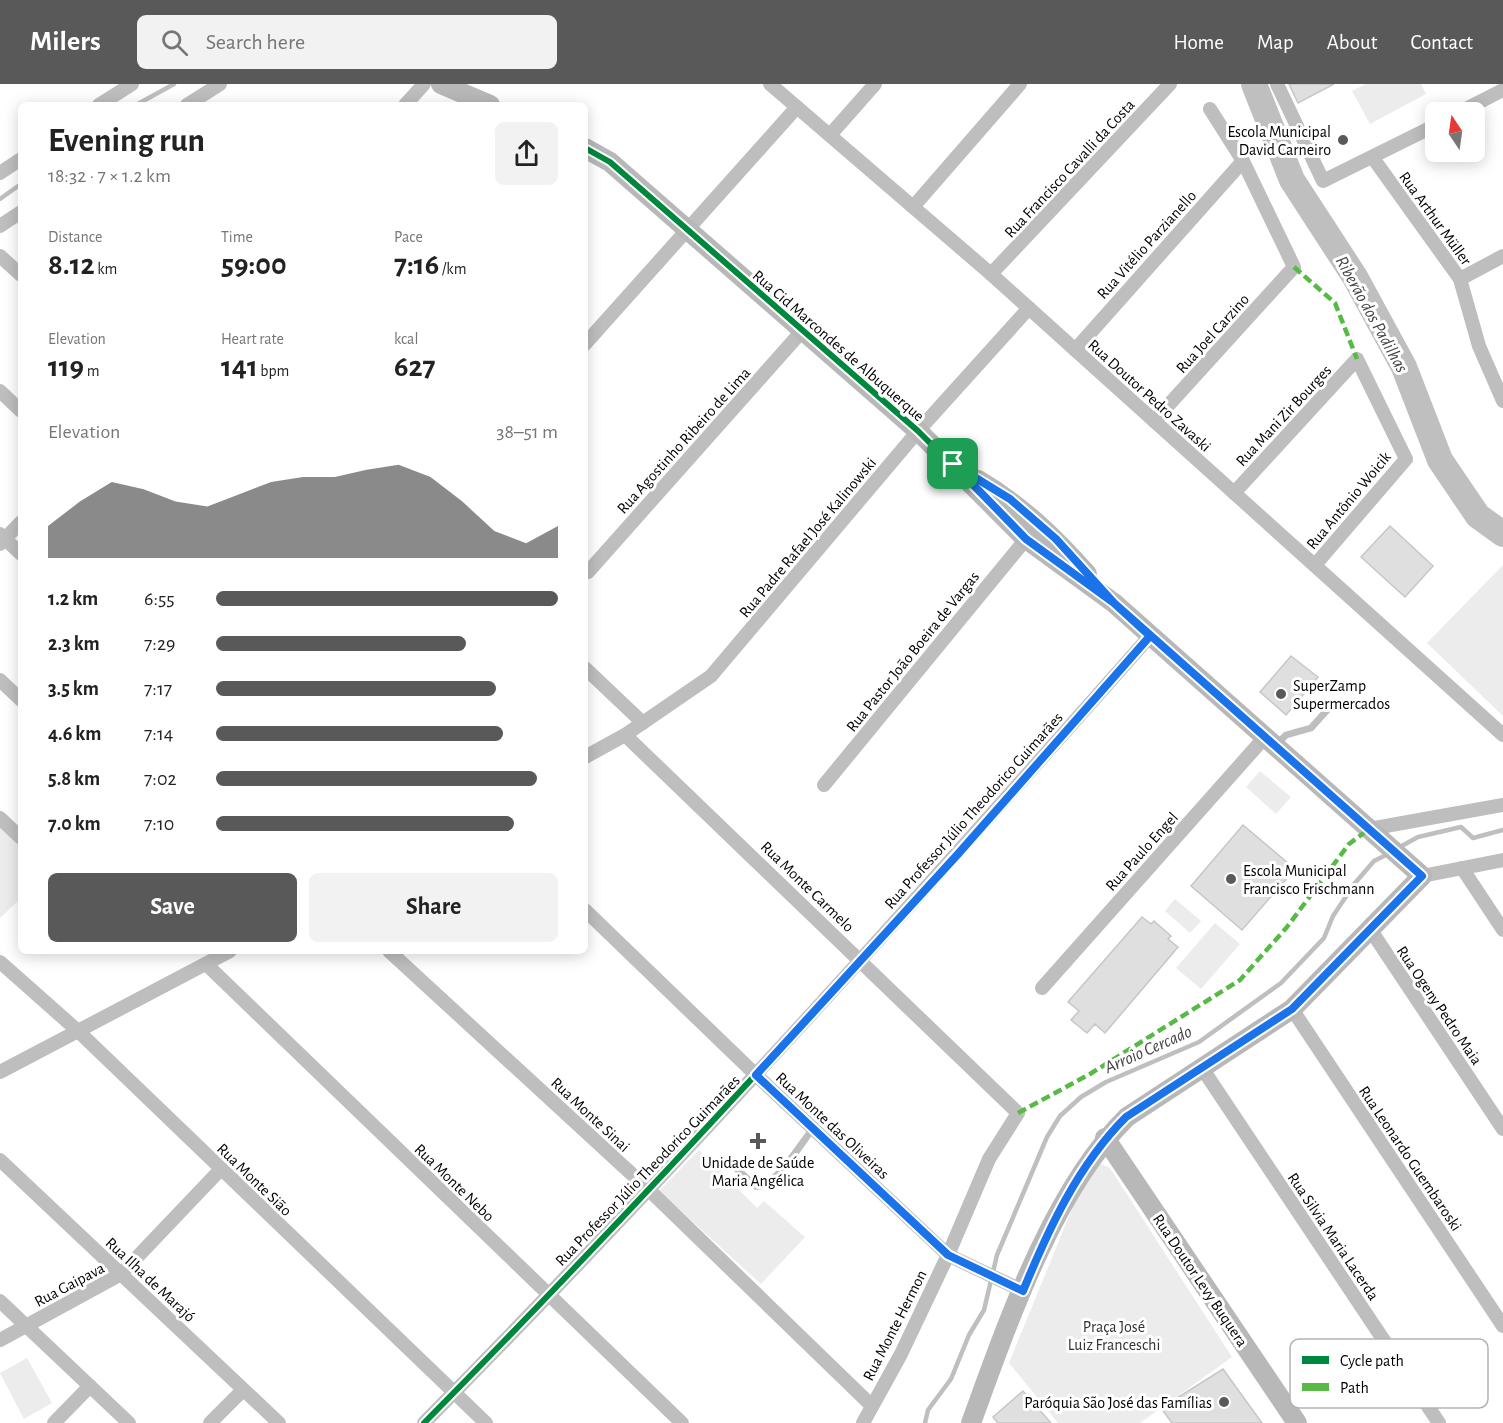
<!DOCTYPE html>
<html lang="en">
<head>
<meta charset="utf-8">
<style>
	:root { --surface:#fff; --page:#f2f2f2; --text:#222; --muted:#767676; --accent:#595959 }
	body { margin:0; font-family:"Alegreya Sans",sans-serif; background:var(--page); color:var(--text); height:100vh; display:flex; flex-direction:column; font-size:22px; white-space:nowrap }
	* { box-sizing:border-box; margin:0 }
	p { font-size:20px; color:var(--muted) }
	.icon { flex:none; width:33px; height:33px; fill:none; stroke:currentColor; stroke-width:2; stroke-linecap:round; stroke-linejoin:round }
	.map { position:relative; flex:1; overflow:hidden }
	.side { position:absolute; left:18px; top:18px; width:570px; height:852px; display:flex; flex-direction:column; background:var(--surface); border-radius:9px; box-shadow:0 3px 15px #0003 }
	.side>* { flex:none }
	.needle { width:39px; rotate:347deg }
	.buttons { position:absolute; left:1425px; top:18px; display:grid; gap:12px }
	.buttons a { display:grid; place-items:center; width:60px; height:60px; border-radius:9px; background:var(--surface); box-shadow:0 3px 15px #0003; font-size:30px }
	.pin { position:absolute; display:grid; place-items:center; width:51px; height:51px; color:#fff; margin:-26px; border-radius:12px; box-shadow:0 3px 9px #0006 }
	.round { display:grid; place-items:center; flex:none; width:63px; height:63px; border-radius:9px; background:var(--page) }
	.overview { display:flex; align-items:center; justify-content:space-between; height:102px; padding:0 30px }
	h1 { font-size:33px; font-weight:700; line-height:45px }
	.metrics { display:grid; grid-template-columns:repeat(3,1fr); gap:9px; height:102px; padding:6px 30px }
	.metrics div { display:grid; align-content:center }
	.metrics b { font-size:30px; font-weight:700 }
	.metrics small { font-size:16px; font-weight:400 }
	.metrics p { font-size:16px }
	.chart { height:168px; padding:12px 30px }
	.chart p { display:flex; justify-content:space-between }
	.chart svg { width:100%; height:108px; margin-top:6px; fill:var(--accent); opacity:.7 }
	.primary-button { display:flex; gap:12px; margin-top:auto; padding:12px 30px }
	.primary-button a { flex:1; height:69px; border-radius:9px; background:var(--accent); color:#fff; font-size:24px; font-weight:700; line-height:69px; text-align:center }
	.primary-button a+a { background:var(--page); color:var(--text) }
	ul { padding:0 30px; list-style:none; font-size:20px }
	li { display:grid; grid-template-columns:96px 72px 1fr; align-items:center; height:45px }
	li i { height:15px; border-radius:8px; background:var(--accent) }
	header { display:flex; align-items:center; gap:36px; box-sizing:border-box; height:84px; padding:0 30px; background:var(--accent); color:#fff }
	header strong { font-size:28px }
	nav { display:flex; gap:33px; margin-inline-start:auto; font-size:21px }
	.search { width:420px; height:54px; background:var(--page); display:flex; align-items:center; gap:15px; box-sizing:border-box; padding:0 21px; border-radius:9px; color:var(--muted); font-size:22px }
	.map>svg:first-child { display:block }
</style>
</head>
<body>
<header>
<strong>Milers</strong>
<div class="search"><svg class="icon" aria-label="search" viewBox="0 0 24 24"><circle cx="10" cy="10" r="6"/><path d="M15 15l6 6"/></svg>Search here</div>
<nav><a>Home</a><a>Map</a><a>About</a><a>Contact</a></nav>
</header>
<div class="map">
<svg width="1503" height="1339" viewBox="0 0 1503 1339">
	<rect width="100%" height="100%" fill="#fff"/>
	<!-- green -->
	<g fill="#ececec">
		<polygon points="1366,0 1421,0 1426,10 1370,40 1352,7"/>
		<polygon points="1503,481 1503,632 1427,559"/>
		<polygon points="1260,687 1291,713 1276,730 1246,703"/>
		<polygon points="0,740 21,761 21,814 0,834"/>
		<polygon points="1175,815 1201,837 1190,849 1165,827"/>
		<polygon points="1215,839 1240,860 1201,905 1176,884"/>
		<polygon points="699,1066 757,1124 764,1117 805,1153 761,1200 659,1107"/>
		<polygon points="1101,1080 1110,1084 1232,1273 1140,1339 1058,1339 1009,1279 1085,1093 1091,1084"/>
		<polygon points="27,1274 52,1319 24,1335 0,1289"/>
	</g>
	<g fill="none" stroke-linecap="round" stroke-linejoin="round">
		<!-- stream -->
		<g stroke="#bfbfbf" stroke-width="4.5">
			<polyline points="136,21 174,0"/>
			<polyline points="0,115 21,100"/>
			<polyline points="1398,764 1418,753 1461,743 1473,754 1503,746"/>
			<polyline points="925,1339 928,1326 951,1295 969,1251 984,1226 997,1171 1047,1053 1060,1032 1081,1013 1106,998 1199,958 1281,899 1324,854 1333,832 1355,799 1374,777 1388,770"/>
		</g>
		<!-- river -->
		<polyline stroke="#bfbfbf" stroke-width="26" points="1254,0 1292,96 1355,193 1404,283 1440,376 1478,432 1503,450"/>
	</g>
	<!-- building -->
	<g fill="#dfdfdf" stroke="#c7c7c7" stroke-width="1.5">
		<polygon points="1289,0 1334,0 1298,19"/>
		<polygon points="1390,442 1433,482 1405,513 1361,473"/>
		<polygon points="1291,572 1318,593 1286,631 1260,608"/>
		<polygon points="1243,741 1295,785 1242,846 1191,802"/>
		<polygon points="1142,833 1151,840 1154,837 1171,852 1168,855 1178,863 1105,949 1095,940 1087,949 1071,936 1079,927 1068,918"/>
		<polygon points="1223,1285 1262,1339 1172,1339 1161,1324"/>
		<polygon points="1023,1307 1051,1339 998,1339 993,1333"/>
	</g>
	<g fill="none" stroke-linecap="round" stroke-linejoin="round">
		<!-- lane -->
		<g stroke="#bebebe" stroke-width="7">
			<polyline points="1277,660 1286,651 1311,644 1329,624"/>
			<path d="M736 1084 755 1102C775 1106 801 1058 813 1045"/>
		</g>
		<!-- street -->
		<g stroke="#bebebe" stroke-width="14">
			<polyline points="770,0 991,190 1503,651"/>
			<polyline points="1277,0 1323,97 1436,41"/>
			<polyline points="99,21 132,0"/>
			<polyline points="187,21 220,0"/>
			<polyline points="405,21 424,0"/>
			<polyline points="1460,28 1503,6"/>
			<polyline points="830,51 875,0"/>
			<polyline points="1373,74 1460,195 1479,262 1503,317"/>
			<polyline points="0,89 21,75"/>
			<polyline points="913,123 1020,0"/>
			<polyline points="0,142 21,128"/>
			<polyline points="0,172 21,191"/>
			<polyline points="991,190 1170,0"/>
			<polyline points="1460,195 1503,172"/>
			<polyline points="585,260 797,23"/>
			<polyline points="1075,266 1243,77"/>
			<polyline points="0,307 21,327"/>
			<polyline points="1154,337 1294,183 1243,77 1210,25"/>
			<polyline points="1234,409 1357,275 1406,375 1315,481"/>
			<polyline points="0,450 21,470"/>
			<polyline points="0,460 21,438"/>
			<polyline points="588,488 803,246"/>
			<polyline points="585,584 643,639"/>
			<polyline points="0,596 21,616"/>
			<polyline points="625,651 1018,1029 989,1075 948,1171 901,1270 863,1339"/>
			<polyline points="585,673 625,651 711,592 918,347 1029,224"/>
			<polyline points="824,701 1026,455"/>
			<polyline points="0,734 21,754"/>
			<polyline points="1369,745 1503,721"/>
			<polyline points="1462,784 1503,846"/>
			<polyline points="1422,792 1503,776"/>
			<polyline points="585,826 756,991 948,1171 1023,1207"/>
			<polyline points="1370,845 1503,1045"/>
			<polyline points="389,867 648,1105 871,1321"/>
			<polyline points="0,878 78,947 486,1339"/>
			<polyline points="206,880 682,1339"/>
			<polyline points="1042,904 1265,653"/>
			<polyline points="1292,925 1503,1242"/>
			<polyline points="1202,984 1439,1339"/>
			<polyline points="0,988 230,867"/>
			<polyline points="0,1076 279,1339"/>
			<polyline points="0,1217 129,1339"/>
			<polyline points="0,1256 121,1190 221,1085"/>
			<polyline points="54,1339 90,1302"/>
			<polyline points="210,1339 243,1306"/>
			<path d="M424 1339C675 1085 914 819 1150 552"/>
		</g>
		<!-- secondary -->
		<g stroke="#b8b8b8" stroke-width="20">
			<polyline points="441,0 490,21"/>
			<path d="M585 64 610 78 918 347 1026 455 1114 519 1422 792 1292 925 1127 1033C1052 1107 1007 1241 971 1339"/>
			<path d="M978 396C1021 421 1054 453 1087 490"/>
			<polyline points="1105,1054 1297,1339"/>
		</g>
		<!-- quiet -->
		<g stroke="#58b947" stroke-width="4.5" stroke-dasharray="9 4.5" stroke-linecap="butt">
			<polyline points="1294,183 1335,219 1357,275"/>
			<polyline points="1018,1029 1090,990 1240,896 1287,843 1349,760 1369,745"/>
		</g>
		<!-- cycleway casing -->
		<g stroke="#fff" stroke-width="10">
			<g id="cycleway">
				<polyline points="585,64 610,78 918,347 1026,455 1114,519 1422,792"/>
				<path d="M424 1339C675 1085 914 819 1150 552"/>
			</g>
		</g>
		<!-- cycleway -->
		<use href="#cycleway" stroke="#00873e" stroke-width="6"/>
	</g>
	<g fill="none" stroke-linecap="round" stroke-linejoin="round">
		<!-- route casing -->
		<g stroke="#fff" stroke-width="12">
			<path id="route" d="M953 380 1026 455 1114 519 1150 552 958 770 756 991 948 1171 1023 1207C1049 1144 1078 1081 1126 1033L1292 925 1422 792 1114 519 1056 455 1010 415 953 380"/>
		</g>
		<!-- route -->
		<use href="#route" stroke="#1a73e8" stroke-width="8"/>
	</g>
	<!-- markers -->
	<g fill="#595959" stroke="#fff" stroke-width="2">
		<circle cx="1343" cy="56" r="6"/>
		<circle cx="1281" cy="610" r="6"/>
		<circle cx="1231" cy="795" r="6"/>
		<path d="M755 1048h6v6h6v6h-6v6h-6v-6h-6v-6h6z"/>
		<circle cx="1224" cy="1318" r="6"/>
	</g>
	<g text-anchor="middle" stroke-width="6" stroke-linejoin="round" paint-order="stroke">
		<!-- poi labels -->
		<g font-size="16" fill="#000" stroke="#fff" text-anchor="end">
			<text x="1331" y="53">Escola Municipal<tspan x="1331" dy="18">David Carneiro</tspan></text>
			<text x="1293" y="607" text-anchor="start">SuperZamp<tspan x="1293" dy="18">Supermercados</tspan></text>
			<text x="1243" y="792" text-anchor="start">Escola Municipal<tspan x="1243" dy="18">Francisco Frischmann</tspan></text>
			<text x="758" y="1084" text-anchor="middle">Unidade de Saúde<tspan x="758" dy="18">Maria Angélica</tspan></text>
			<text x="1212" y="1324">Paróquia São José das Famílias</text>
		</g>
		<!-- street labels -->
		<g font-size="16" fill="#000" stroke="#fff">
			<text transform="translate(1069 84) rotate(-47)" y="6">Rua Francisco Cavalli da Costa</text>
			<text transform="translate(1436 134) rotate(54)" y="6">Rua Arthur Müller</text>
			<text transform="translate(1146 160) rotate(-48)" y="6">Rua Vitélio Parzianello</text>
			<text transform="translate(1212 249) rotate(-48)" y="6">Rua Joel Carzino</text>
			<text transform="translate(839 261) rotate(41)" y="6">Rua Cid Marcondes de Albuquerque</text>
			<text transform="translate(1150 311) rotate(42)" y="6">Rua Doutor Pedro Zavaski</text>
			<text transform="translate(1283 331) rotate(-47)" y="6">Rua Mani Zir Bourges</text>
			<text transform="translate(683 356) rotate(-48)" y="6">Rua Agostinho Ribeiro de Lima</text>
			<text transform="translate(1348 416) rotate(-50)" y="6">Rua Antônio Woicik</text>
			<text transform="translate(807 453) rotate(-50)" y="6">Rua Padre Rafael José Kalinowski</text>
			<text transform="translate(912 567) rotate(-51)" y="6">Rua Pastor João Boeira de Vargas</text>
			<text transform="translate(973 726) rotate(-48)" y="6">Rua Professor Júlio Theodorico Guimarães</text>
			<text transform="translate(1141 767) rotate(-48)" y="6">Rua Paulo Engel</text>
			<text transform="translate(808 802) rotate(44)" y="6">Rua Monte Carmelo</text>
			<text transform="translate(1440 921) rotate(56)" y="6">Rua Ogeny Pedro Maia</text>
			<text transform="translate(591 1030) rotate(43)" y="6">Rua Monte Sinai</text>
			<text transform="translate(833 1041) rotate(43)" y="6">Rua Monte das Oliveiras</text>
			<text transform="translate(1411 1074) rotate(56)" y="6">Rua Leonardo Guembaroski</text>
			<text transform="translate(647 1086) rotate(-46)" y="6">Rua Professor Júlio Theodorico Guimarães</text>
			<text transform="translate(255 1095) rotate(44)" y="6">Rua Monte Sião</text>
			<text transform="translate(455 1098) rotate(44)" y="6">Rua Monte Nebo</text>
			<text transform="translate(1334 1152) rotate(56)" y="6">Rua Silvia Maria Lacerda</text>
			<text transform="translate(151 1195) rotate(43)" y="6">Rua Ilha de Marajó</text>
			<text transform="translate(1201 1196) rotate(56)" y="6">Rua Doutor Levy Buquera</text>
			<text transform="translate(69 1200) rotate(-28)" y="6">Rua Gaipava</text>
			<text transform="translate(894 1241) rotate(-63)" y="6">Rua Monte Hermon</text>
		</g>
		<!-- park labels -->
		<g font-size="16" fill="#333" stroke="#fff">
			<text x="1114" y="1248">Praça José<tspan x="1114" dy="18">Luiz Franceschi</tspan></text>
		</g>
		<!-- water labels -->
		<g font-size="18" font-style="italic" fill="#444" stroke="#fff">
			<text transform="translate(1372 230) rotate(61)" y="6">Riberão dos Padilhas</text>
			<text transform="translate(1148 965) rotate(-24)" y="6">Arroio Cercado</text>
		</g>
	</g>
	<!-- legend -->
	<rect x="1290" y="1255" width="198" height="69" rx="9" fill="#fff" stroke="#b2b2b2" stroke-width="1.5"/>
	<rect x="1302" y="1272" width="27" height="8" fill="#00873e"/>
	<rect x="1302" y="1299" width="27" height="8" fill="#58b947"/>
	<g font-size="16" fill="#000">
		<text x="1340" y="1282">Cycle path</text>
		<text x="1340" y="1309">Path</text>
	</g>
</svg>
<div class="buttons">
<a><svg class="needle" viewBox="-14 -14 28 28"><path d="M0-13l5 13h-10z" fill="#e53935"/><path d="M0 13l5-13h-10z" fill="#767676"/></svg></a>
</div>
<div class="pin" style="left:953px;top:380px;background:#1e9e55"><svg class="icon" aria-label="arrive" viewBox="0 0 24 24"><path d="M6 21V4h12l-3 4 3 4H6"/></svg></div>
<section class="side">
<div class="overview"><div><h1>Evening run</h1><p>18:32 · 7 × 1.2 km</p></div><a class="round"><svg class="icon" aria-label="share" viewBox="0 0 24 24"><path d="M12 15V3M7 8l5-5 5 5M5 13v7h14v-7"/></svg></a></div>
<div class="metrics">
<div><p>Distance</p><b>8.12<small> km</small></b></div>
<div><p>Time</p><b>59:00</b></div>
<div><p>Pace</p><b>7:16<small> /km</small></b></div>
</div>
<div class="metrics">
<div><p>Elevation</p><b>119<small> m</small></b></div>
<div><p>Heart rate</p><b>141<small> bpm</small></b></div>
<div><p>kcal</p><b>627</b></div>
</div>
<div class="chart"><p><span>Elevation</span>38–51 m</p>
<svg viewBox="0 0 160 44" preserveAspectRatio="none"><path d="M0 44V31L10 21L20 13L30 16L40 21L50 23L60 18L70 13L80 11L90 11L100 8L110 6L120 11L130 21L140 33L150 38L160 31V44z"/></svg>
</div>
<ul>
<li><b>1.2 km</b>6:55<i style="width:100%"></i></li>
<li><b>2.3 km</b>7:29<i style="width:73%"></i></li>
<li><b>3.5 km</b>7:17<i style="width:82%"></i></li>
<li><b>4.6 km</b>7:14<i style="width:84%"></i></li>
<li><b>5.8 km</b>7:02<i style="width:94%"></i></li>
<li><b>7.0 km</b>7:10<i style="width:87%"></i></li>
</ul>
<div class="primary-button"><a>Save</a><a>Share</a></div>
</section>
</div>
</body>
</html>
